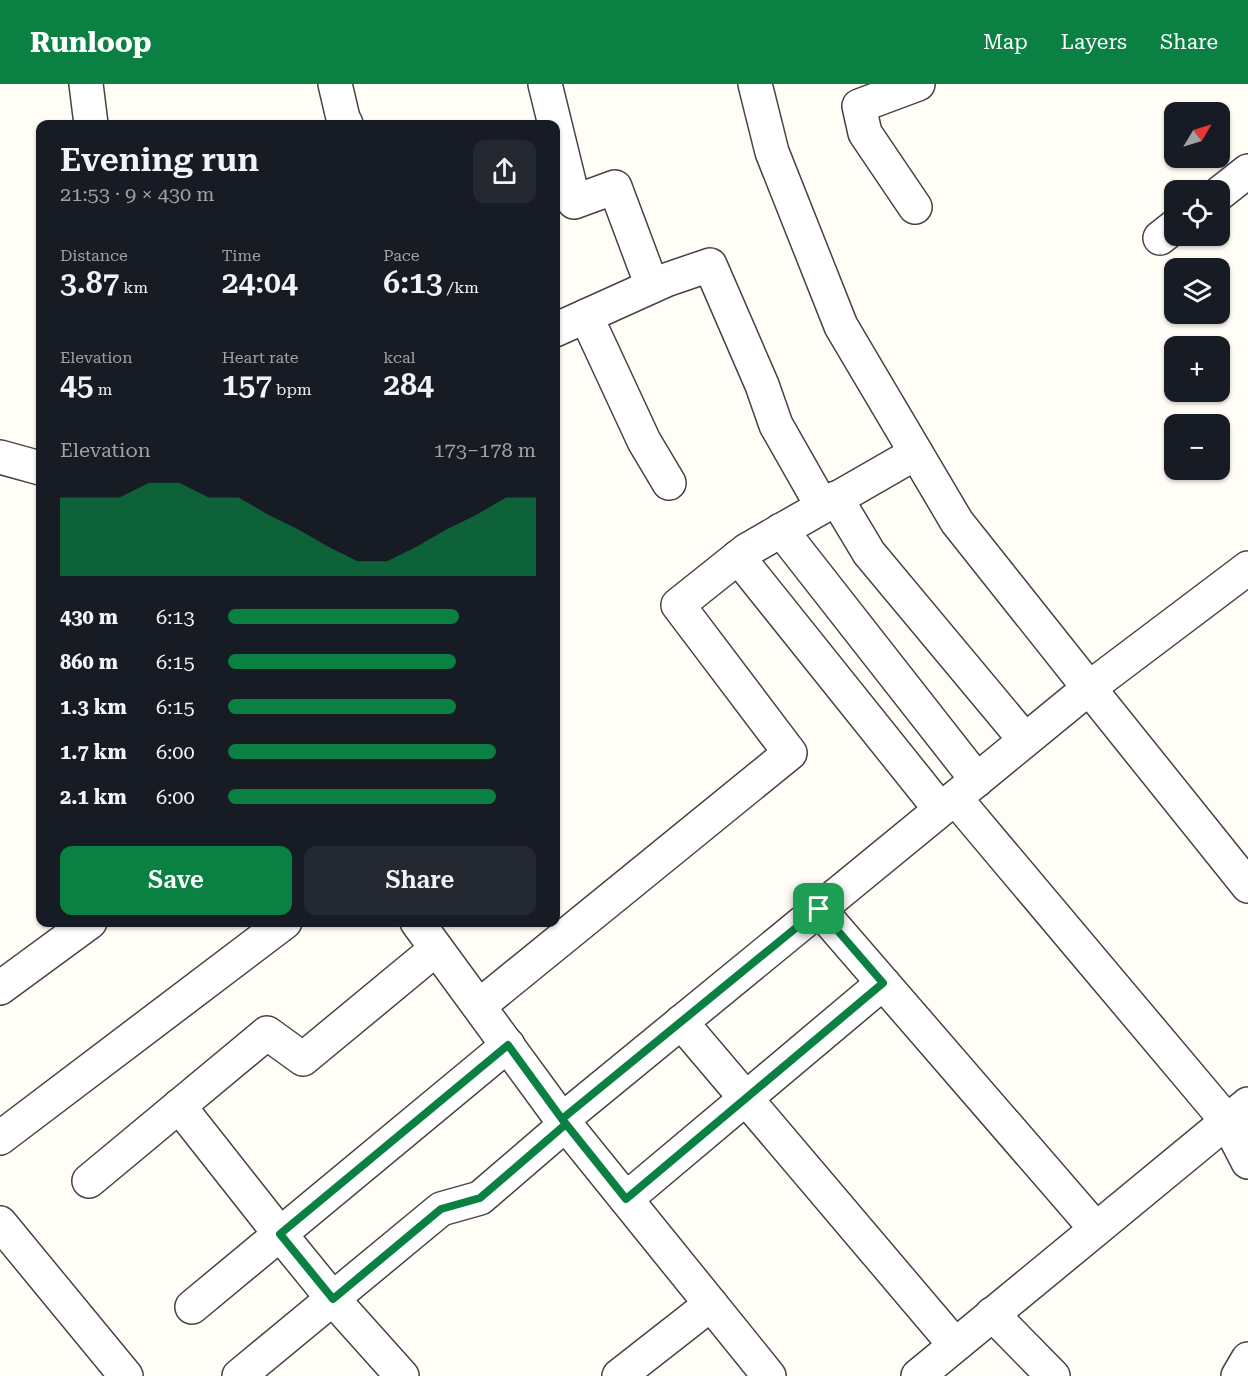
<!DOCTYPE html>
<html lang="en">
<head>
<meta charset="utf-8">
<style>
	:root { --surface:#171b24; --page:#242831; --text:#f1f3f6; --muted:#9ea1a6; --accent:#0b8043 }
	body { margin:0; font-family:"Roboto Serif",serif; background:var(--page); color:var(--text); height:100vh; display:flex; flex-direction:column; font-size:22px; white-space:nowrap }
	* { box-sizing:border-box; margin:0 }
	p { font-size:20px; color:var(--muted) }
	.icon { flex:none; width:33px; height:33px; fill:none; stroke:currentColor; stroke-width:2; stroke-linecap:round; stroke-linejoin:round }
	.map { position:relative; flex:1; overflow:hidden }
	.details { position:absolute; left:36px; top:36px; width:524px; height:807px; display:flex; flex-direction:column; background:var(--surface); border-radius:12px; box-shadow:0 2px 4px #0004 }
	.details>* { flex:none }
	.needle { width:39px; rotate:52deg }
	.fabs { position:absolute; left:1164px; top:18px; display:grid; gap:12px }
	.fabs a { display:grid; place-items:center; width:66px; height:66px; border-radius:12px; background:var(--surface); box-shadow:0 2px 4px #0004; font-size:30px }
	.pin { position:absolute; display:grid; place-items:center; width:51px; height:51px; color:#fff; margin:-26px; border-radius:12px; box-shadow:0 3px 9px #0006 }
	.round { display:grid; place-items:center; flex:none; width:63px; height:63px; border-radius:12px; background:var(--page) }
	.summary { display:flex; align-items:center; justify-content:space-between; height:102px; padding:0 24px }
	h1 { font-size:33px; font-weight:600; line-height:45px }
	.metrics { display:grid; grid-template-columns:repeat(3,1fr); gap:9px; height:102px; padding:6px 24px }
	.metrics div { display:grid; align-content:center }
	.metrics b { font-size:30px; font-weight:600 }
	.metrics small { font-size:16px; font-weight:400 }
	.metrics p { font-size:16px }
	.chart { height:168px; padding:12px 24px }
	.chart p { display:flex; justify-content:space-between }
	.chart svg { width:100%; height:108px; margin-top:6px; fill:var(--accent); opacity:.7 }
	.cta { display:flex; gap:12px; margin-top:auto; padding:12px 24px }
	.cta a { flex:1; height:69px; border-radius:12px; background:var(--accent); color:#fff; font-size:24px; font-weight:600; line-height:69px; text-align:center }
	.cta a+a { background:var(--page); color:var(--text) }
	ul { padding:0 24px; list-style:none; font-size:20px }
	li { display:grid; grid-template-columns:96px 72px 1fr; align-items:center; height:45px }
	li i { height:15px; border-radius:8px; background:var(--accent) }
	header { display:flex; align-items:center; gap:36px; box-sizing:border-box; height:84px; padding:0 30px; background:var(--accent); color:#fff }
	header strong { font-size:28px }
	nav { display:flex; gap:33px; margin-inline-start:auto; font-size:21px }
	.map>svg:first-child { display:block }
</style>
</head>
<body>
<header>
<strong>Runloop</strong>
<nav><a>Map</a><a>Layers</a><a>Share</a></nav>
</header>
<div class="map">
<svg width="1248" height="1292" viewBox="0 0 1248 1292">
	<rect width="100%" height="100%" fill="#fffdf5"/>
	<g fill="none" stroke-linecap="round" stroke-linejoin="round">
		<!-- minor casing -->
		<g stroke="#444" stroke-width="36">
			<g id="minor">
				<polyline points="86,0 91,40"/>
				<polyline points="335,0 343,34 346,40"/>
				<polyline points="545,0 574,118 615,103 652,202"/>
				<polyline points="755,0 772,68 841,242 957,438 1089,604 1248,484"/>
				<polyline points="1220,109 1248,87"/>
				<polyline points="915,123 865,49 859,22 918,0"/>
				<polyline points="1160,154 1174,143"/>
				<polyline points="586,232 644,357 669,399"/>
				<polyline points="555,246 666,196 710,181 762,301 776,341 822,422"/>
				<polyline points="0,373 40,384"/>
				<polyline points="836,414 869,469 1025,656"/>
				<polyline points="781,446 977,696"/>
				<polyline points="738,473 940,725"/>
				<polyline points="955,714 1227,1037 1248,1078"/>
				<polyline points="819,825 1096,1145"/>
				<polyline points="417,838 562,1036 769,1292"/>
				<polyline points="0,904 90,838"/>
				<polyline points="479,922 790,669 678,521 747,466 916,369"/>
				<polyline points="681,938 955,1261"/>
				<polyline points="179,1022 280,1150 333,1215 402,1292"/>
				<polyline points="562,1036 1089,604 1248,802"/>
				<polyline points="0,1054 285,838"/>
				<polyline points="89,1097 267,949 303,975 436,865"/>
				<polyline points="626,1115 883,899"/>
				<polyline points="0,1139 126,1292"/>
				<polyline points="192,1223 508,961"/>
				<polyline points="992,1230 1053,1292"/>
				<polyline points="239,1292 441,1125 480,1114 566,1040"/>
				<polyline points="619,1292 711,1220"/>
				<polyline points="918,1292 1248,1020"/>
				<polyline points="1238,1292 1248,1275"/>
			</g>
		</g>
		<!-- minor -->
		<use href="#minor" stroke="#fff" stroke-width="33"/>
	</g>
	<g fill="none" stroke-linecap="round" stroke-linejoin="round">
		<!-- route casing -->
		<g stroke="#fff" stroke-width="12">
			<polyline id="route" points="819,825 562,1035 566,1040 480,1114 441,1125 333,1215 280,1150 508,961 562,1035 626,1115 883,899 819,825"/>
		</g>
		<!-- route -->
		<use href="#route" stroke="#0b8043" stroke-width="8"/>
	</g>
</svg>
<div class="fabs">
<a><svg class="needle" viewBox="-14 -14 28 28"><path d="M0-13l5 13h-10z" fill="#e53935"/><path d="M0 13l5-13h-10z" fill="#9ea1a6"/></svg></a>
<a><svg class="icon" aria-label="locate" viewBox="0 0 24 24"><circle cx="12" cy="12" r="6"/><path d="M12 2v4M12 18v4M2 12h4M18 12h4"/></svg></a>
<a><svg class="icon" aria-label="layers" viewBox="0 0 24 24"><path d="M12 4l9 5-9 5-9-5zM3 14l9 5 9-5"/></svg></a>
<a>+</a>
<a>−</a>
</div>
<div class="pin" style="left:819px;top:825px;background:#1e9e55"><svg class="icon" aria-label="arrive" viewBox="0 0 24 24"><path d="M6 21V4h12l-3 4 3 4H6"/></svg></div>
<section class="details">
<div class="summary"><div><h1>Evening run</h1><p>21:53 · 9 × 430 m</p></div><a class="round"><svg class="icon" aria-label="share" viewBox="0 0 24 24"><path d="M12 15V3M7 8l5-5 5 5M5 13v7h14v-7"/></svg></a></div>
<div class="metrics">
<div><p>Distance</p><b>3.87<small> km</small></b></div>
<div><p>Time</p><b>24:04</b></div>
<div><p>Pace</p><b>6:13<small> /km</small></b></div>
</div>
<div class="metrics">
<div><p>Elevation</p><b>45<small> m</small></b></div>
<div><p>Heart rate</p><b>157<small> bpm</small></b></div>
<div><p>kcal</p><b>284</b></div>
</div>
<div class="chart"><p><span>Elevation</span>173–178 m</p>
<svg viewBox="0 0 160 44" preserveAspectRatio="none"><path d="M0 44V12L10 12L20 12L30 6L40 6L50 12L60 12L70 19L80 25L90 32L100 38L110 38L120 32L130 25L140 19L150 12L160 12V44z"/></svg>
</div>
<ul>
<li><b>430 m</b>6:13<i style="width:75%"></i></li>
<li><b>860 m</b>6:15<i style="width:74%"></i></li>
<li><b>1.3 km</b>6:15<i style="width:74%"></i></li>
<li><b>1.7 km</b>6:00<i style="width:87%"></i></li>
<li><b>2.1 km</b>6:00<i style="width:87%"></i></li>
</ul>
<div class="cta"><a>Save</a><a>Share</a></div>
</section>
</div>
</body>
</html>
